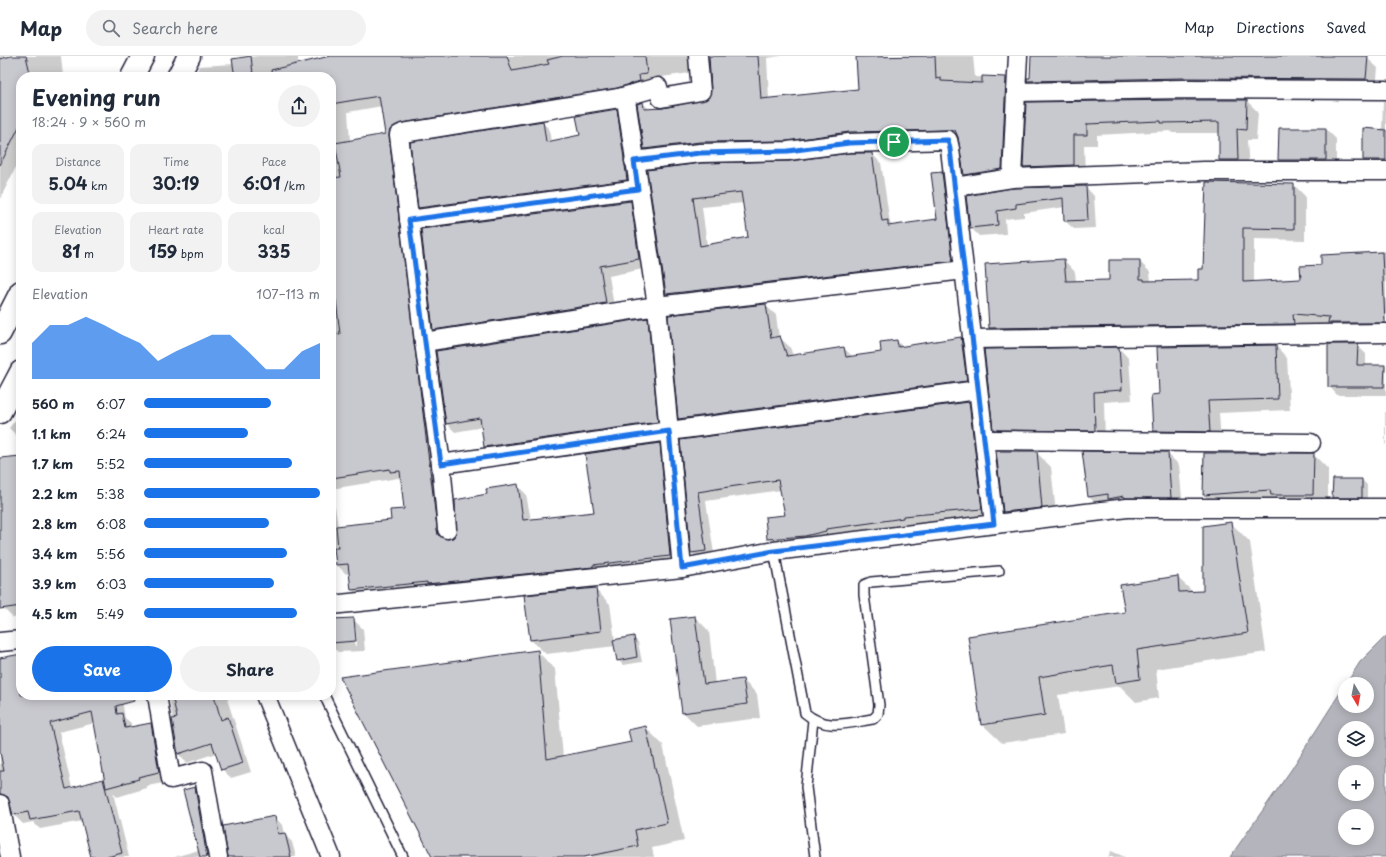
<!DOCTYPE html>
<html lang="en">
<head>
<meta charset="utf-8">
<style>
	:root { --surface:#fff; --page:#f2f2f3; --text:#1f2937; --muted:#747a83; --line:#e0e1e3; --accent:#1a73e8 }
	body { margin:0; font-family:"Playpen Sans",sans-serif; background:var(--page); color:var(--text); height:100vh; display:flex; flex-direction:column; font-size:15px; white-space:nowrap }
	* { box-sizing:border-box; margin:0 }
	p { font-size:13px; color:var(--muted) }
	.icon { flex:none; width:22px; height:22px; fill:none; stroke:currentColor; stroke-width:2; stroke-linecap:round; stroke-linejoin:round }
	.map { position:relative; flex:1; overflow:hidden }
	.sheet { position:absolute; left:16px; top:16px; width:320px; height:628px; display:flex; flex-direction:column; background:var(--surface); border-radius:16px; box-shadow:0 2px 10px #0003 }
	.sheet>* { flex:none }
	.needle { width:26px; rotate:170deg }
	.tools { position:absolute; left:1338px; top:621px; display:grid; gap:8px }
	.tools a { display:grid; place-items:center; width:36px; height:36px; border-radius:50%; background:var(--surface); box-shadow:0 2px 10px #0003; font-size:20px }
	.pin { position:absolute; display:grid; place-items:center; width:34px; height:34px; color:#fff; margin:-17px; border:2px solid #fff; border-radius:50%; box-shadow:0 1px 4px #0007 }
	.round { display:grid; place-items:center; flex:none; width:42px; height:42px; border-radius:21px; background:var(--page) }
	.overview { display:flex; align-items:center; justify-content:space-between; height:68px; padding:0 16px }
	h1 { font-size:22px; font-weight:700; line-height:30px }
	.stats { display:grid; grid-template-columns:repeat(3,1fr); gap:6px; height:68px; padding:4px 16px }
	.stats div { display:grid; align-content:center; border-radius:10px; background:var(--page); text-align:center }
	.stats b { font-size:17px; font-weight:700 }
	.stats small { font-size:11px; font-weight:400 }
	.stats p { font-size:11px }
	.chart { height:112px; padding:8px 16px }
	.chart p { display:flex; justify-content:space-between }
	.chart svg { width:100%; height:72px; margin-top:4px; fill:var(--accent); opacity:.7 }
	.primary-button { display:flex; gap:8px; margin-top:auto; padding:8px 16px }
	.primary-button a { flex:1; height:46px; border-radius:24px; background:var(--accent); color:#fff; font-size:16px; font-weight:700; line-height:46px; text-align:center }
	.primary-button a+a { background:var(--page); color:var(--text) }
	ul { padding:0 16px; list-style:none; font-size:13px }
	li { display:grid; grid-template-columns:64px 48px 1fr; align-items:center; height:30px }
	li i { height:10px; border-radius:5px; background:var(--accent) }
	header { display:flex; align-items:center; gap:24px; box-sizing:border-box; height:56px; padding:0 20px; background:var(--surface); border-bottom:1px solid var(--line) }
	header strong { font-size:19px }
	nav { display:flex; gap:22px; margin-inline-start:auto; font-size:14px }
	.search { width:280px; height:36px; background:var(--page); display:flex; align-items:center; gap:10px; box-sizing:border-box; padding:0 14px; border-radius:22px; color:var(--muted); font-size:15px }
	.map>svg:first-child { display:block }
</style>
</head>
<body>
<header>
<strong>Map</strong>
<div class="search"><svg class="icon" aria-label="search" viewBox="0 0 24 24"><circle cx="10" cy="10" r="6"/><path d="M15 15l6 6"/></svg>Search here</div>
<nav><a>Map</a><a>Directions</a><a>Saved</a></nav>
</header>
<div class="map">
<svg width="1386" height="801" viewBox="0 0 1386 801">
	<rect width="100%" height="100%" fill="#fff"/>
	<filter id="ink" filterUnits="userSpaceOnUse"><feTurbulence type="fractalNoise" baseFrequency=".025" numOctaves="2"/><feDisplacementMap in="SourceGraphic" scale="8" xChannelSelector="R" yChannelSelector="G"/><feConvolveMatrix kernelMatrix="1 2 1 2 8 2 1 2 1" color-interpolation-filters="sRGB"/></filter>
	<g filter="url(#ink)">
		<!-- water -->
		<path fill="#b4b4bc" stroke="#7a7a88" fill-rule="evenodd" d="M1386 580V801H1230L1291 714 1345 629V650H1367V628H1346L1360 606ZM1345 672H1367V694H1345ZM1345 716H1367V738H1345ZM1345 760H1367V782H1345Z"/>
		<!-- shadow -->
		<g fill="#0003" fill-rule="evenodd">
			<polygon points="0,0 61,0 63,20 21,21 21,101 0,143"/>
			<path d="M258 0H298V8L334 0H701L697 16 655 22 656 27 411 75 397 90 446 484 453 483 488 439 517 429 526 438 531 464 595 457 659 388 668 397 679 508 361 543 352 534 350 517 346 518 337 509 335 493 331 494V447L335 451 338 471 392 465 406 454 402 424 398 422 331 433V21H195L199 10 234 8 233 3ZM382 50 386 79 350 85 348 56Z"/>
			<polygon points="709,0 782,0 767,2 769,43 859,33 882,0 973,0 975,21 1006,22 1015,31 1011,122 974,128 965,119 959,82 957,82 858,85 654,102 645,93 643,47 650,54 703,46 711,40"/>
			<path d="M1032 0H1356L1367 2 1378 12 1376 33 1039 35 1028 25 1031 23ZM1188 21V23L1040 26V24Z"/>
			<polygon points="1247,45 1258,56 1256,84 1247,84 1249,115 1231,115 1220,104 1220,77 1172,77 1171,75 1097,79 1097,89 1084,89 1085,120 1035,121 1024,111 1027,47"/>
			<polygon points="1383,45 1386,45 1386,113 1373,113 1364,104 1364,73 1382,74"/>
			<polygon points="616,54 623,61 633,130 426,158 419,152 542,66 549,73 551,86 581,80"/>
			<polygon points="1280,73 1326,73 1336,83 1336,114 1289,114 1279,104"/>
			<path d="M872 98 881 107 890 167 893 171 938 164 942 117 951 126 962 214 676 248 667 238 648 115 788 106ZM744 147 749 182 707 189 702 151Z"/>
			<polygon points="1207,127 1294,129 1305,140 1305,184 1254,183 1254,226 1302,224 1322,210 1322,200 1386,195 1386,277 1304,269 1304,279 1001,283 990,272 1064,204 1075,216 1076,225 1110,225 1139,205 1150,216 1151,226 1199,225 1204,214"/>
			<polygon points="1086,131 1094,140 1096,172 1074,173 1065,165 1065,151 1024,157 1024,161 1005,163 1006,178 979,180 971,172 967,141"/>
			<polygon points="630,146 640,155 648,212 609,220 615,256 443,283 434,274"/>
			<polygon points="765,249 776,259 779,281 790,291 793,300 844,292 853,301 882,297 897,285 903,291 961,282 971,292 976,335 690,373 679,363"/>
			<polygon points="647,263 655,271 665,374 493,399 485,391 482,371 455,376 447,368"/>
			<polygon points="1357,289 1366,298 1366,310 1384,310 1386,311 1386,339 1337,339 1329,330"/>
			<polygon points="1276,290 1287,302 1290,354 1219,357 1221,387 1166,386 1154,375 1160,339"/>
			<polygon points="1119,292 1129,303 1132,344 1104,346 1105,385 1005,384 994,373"/>
			<polygon points="969,347 978,356 990,461 911,468 912,470 777,492 768,482 786,460 781,434 706,445 715,504 701,506 692,497 681,385"/>
			<polygon points="1385,356 1386,356 1386,389 1385,388"/>
			<polygon points="21,357 21,384 9,372"/>
			<polygon points="997,396 1036,396 1051,411 1057,466 1019,471 1004,456"/>
			<polygon points="1167,397 1179,409 1183,453 1101,452 1089,441"/>
			<polygon points="1205,398 1313,398 1328,413 1328,454 1219,454 1204,439"/>
			<polygon points="21,401 21,561 13,562 3,552 0,529 0,403"/>
			<polygon points="1334,424 1362,424 1367,429 1367,446 1338,446 1333,441"/>
			<polygon points="1231,467 1250,486 1266,596 1156,613 1159,642 1136,646 1120,630 1058,639 1064,678 1002,687 982,668 969,581 1126,557 1177,521 1193,536 1204,536"/>
			<polygon points="595,533 610,548 615,585 633,581 638,586 642,606 623,609 618,604 616,590 546,598 531,584"/>
			<polygon points="695,561 709,575 715,628 743,624 757,638 760,662 697,670 683,656"/>
			<path d="M353 563 363 573 365 595 338 596 331 590V564ZM354 572H356L357 590H355Z"/>
			<polygon points="537,595 555,613 563,701 632,687 645,671 663,689 684,785 652,792 654,801 433,801"/>
			<path d="M21 601V639H121L125 662 131 667V672L151 668 160 677 168 726 147 730V732L117 741 113 737 129 801H92L83 765 40 773 33 766 23 768 14 759 11 747H7L0 755V615ZM95 667 107 728 103 724 72 732 59 676Z"/>
			<polygon points="169,639 241,639 227,643 251,716 231,722 222,713 216,697 187,707 178,698"/>
			<polygon points="195,732 202,740 213,801 174,801 199,794"/>
			<polygon points="275,761 282,769 284,778 292,786 296,801 229,801"/>
			<polygon points="1111,795 1125,801 1108,801"/>
		</g>
		<!-- building -->
		<g fill="#c8c8cf" stroke="#22223b" fill-rule="evenodd">
			<polygon points="11,0 26,0 31,21 21,21 21,67 0,109 0,3"/>
			<polygon points="251,0 253,18 235,21 232,3"/>
			<polygon points="330,0 507,0 512,15 549,8 547,4 563,0 645,0 647,18 639,19 640,25 617,32 401,67 390,74 389,80 438,479 448,483 453,482 456,478 455,444 487,438 486,433 518,428 523,464 594,456 585,398 660,387 670,500 593,509 593,511 427,528 427,526 351,534 348,508 336,509 334,492 338,492 336,470 391,464 390,454 404,453 400,415 390,416 390,413 332,422 331,413 331,279 340,278 336,244 331,244 331,122 341,121 335,87 385,78 379,40 331,48 331,21 272,21 271,14"/>
			<polygon points="709,0 758,0 761,43 858,33 856,1 935,0 936,23 941,22 941,25 982,27 982,20 1006,21 1002,113 964,119 958,81 955,74 948,74 849,76 787,85 700,86 644,93 637,48 643,46 644,53 663,52 707,43 711,34"/>
			<polygon points="1031,0 1368,0 1366,23 1183,22 1027,25 1027,22 1030,22"/>
			<polygon points="1183,44 1247,44 1246,74 1237,73 1238,104 1219,104 1219,66 1161,67 1161,65 1087,68 1087,79 1074,79 1074,109 1023,111 1026,46"/>
			<polygon points="617,53 627,124 418,152 410,86 543,65 546,86 580,79 576,60"/>
			<polygon points="1279,72 1326,72 1326,104 1278,104"/>
			<polygon points="1363,72 1386,74 1386,104 1363,104"/>
			<path d="M850 97H872L882 165 888 164V170L937 163 931 117 942 116 953 205 666 238 647 114 701 107 789 105ZM741 136 748 181 700 190 693 142Z"/>
			<polygon points="1206,126 1294,128 1294,173 1243,172 1243,226 1301,223 1300,210 1321,209 1321,199 1382,196 1385,267 1328,267 1329,261 1293,258 1294,268 989,272 985,208 1064,203 1066,225 1109,224 1109,204 1140,204 1140,223 1144,223 1144,225 1198,224 1198,213 1203,213"/>
			<polygon points="1086,130 1088,164 1064,165 1063,142 1016,148 1016,152 997,155 998,169 970,172 966,140 1013,132"/>
			<polygon points="631,145 639,203 600,210 606,247 433,274 421,173"/>
			<polygon points="766,248 771,282 780,280 787,300 844,291 846,301 881,296 880,286 897,284 898,291 961,281 967,325 678,363 668,259"/>
			<polygon points="648,262 658,366 484,391 480,362 446,368 436,295"/>
			<polygon points="1328,288 1358,288 1357,309 1385,309 1384,331 1328,331"/>
			<polygon points="1276,289 1278,343 1208,345 1210,376 1153,375 1151,339 1159,338 1157,291"/>
			<polygon points="1119,291 1122,334 1094,336 1095,375 993,374 984,293"/>
			<polygon points="969,346 982,453 903,460 903,462 870,467 826,473 826,475 805,480 767,483 765,461 785,459 778,424 722,432 698,436 706,495 691,497 680,384"/>
			<polygon points="996,395 1037,395 1042,452 1003,456"/>
			<polygon points="1082,395 1168,396 1171,442 1125,442 1124,440 1108,443 1108,438 1088,441"/>
			<polygon points="1204,397 1314,397 1313,439 1271,439 1270,434 1203,439"/>
			<polygon points="21,400 21,550 0,553 0,402"/>
			<polygon points="1333,423 1362,423 1362,442 1332,442"/>
			<polygon points="1231,466 1248,577 1137,594 1140,623 1116,627 1113,609 1039,621 1045,659 981,669 968,580 1125,556 1120,529 1178,520 1179,536 1203,535 1203,470"/>
			<polygon points="596,532 601,575 530,584 524,539"/>
			<polygon points="695,560 704,628 743,623 747,648 682,657 670,563"/>
			<polygon points="354,562 356,585 331,587 331,563"/>
			<polygon points="634,580 637,601 617,605 613,584"/>
			<polygon points="538,594 547,703 631,686 628,674 646,670 667,767 635,774 638,790 584,801 432,801 340,621"/>
			<polygon points="21,598 21,639 133,639 134,645 116,650 117,658 122,657 125,672 151,667 159,716 138,721 139,723 106,732 92,656 50,667 66,733 103,723 122,797 107,801 91,801 79,755 30,764 28,756 13,759 8,741 0,738 0,715 4,715 0,696 0,602"/>
			<polygon points="172,639 214,639 221,664 228,661 243,707 221,714 212,687 178,698 172,663 177,662"/>
			<polygon points="195,731 207,801 200,801 183,734"/>
			<polygon points="275,760 278,778 285,777 291,801 228,801 223,770"/>
		</g>
		<g fill="none" stroke-linecap="round" stroke-linejoin="round">
			<!-- service casing -->
			<g stroke="#22223b" stroke-width="12">
				<g id="service">
					<path d="M774 495 805 657C826 675 848 667 873 663L878 658 879 649 864 539V529L871 526 999 515"/>
					<polyline points="324,639 403,801"/>
					<polyline points="813,664 806,731 815,801"/>
				</g>
			</g>
			<!-- minor casing -->
			<g stroke="#22223b" stroke-width="21">
				<g id="minor">
					<polyline points="1018,0 1016,36 1183,33 1386,34"/>
					<polyline points="1016,36 1012,122 1204,115 1386,115"/>
					<polyline points="619,42 658,31 661,42 701,35 698,0"/>
					<polyline points="634,105 700,97 788,95 849,87 948,84 950,93 994,468"/>
					<polyline points="955,131 1012,122"/>
					<polyline points="409,164 638,133"/>
					<polyline points="972,283 1386,277"/>
					<polyline points="424,286 441,408 669,375 978,334"/>
					<polyline points="985,384 1311,387"/>
					<polyline points="441,408 447,473"/>
					<polyline points="682,512 657,250 424,286 399,79 403,77 619,42 626,44 657,250 964,214"/>
					<polyline points="331,549 682,512 774,495 1127,452 1386,452"/>
					<polyline points="0,586 21,584"/>
					<polyline points="157,639 171,723 203,715 218,801"/>
					<polyline points="265,639 331,801"/>
					<polyline points="0,748 10,801"/>
				</g>
			</g>
			<!-- secondary casing -->
			<g stroke="#22223b" stroke-width="25">
				<g id="secondary">
					<polyline points="132,21 143,0"/>
					<polyline points="178,21 189,0"/>
					<polyline points="0,277 21,236"/>
					<polyline points="0,356 21,316"/>
				</g>
			</g>
			<!-- service -->
			<use href="#service" stroke="#fff" stroke-width="9"/>
			<!-- minor -->
			<use href="#minor" stroke="#fff" stroke-width="18"/>
			<!-- secondary -->
			<use href="#secondary" stroke="#fff" stroke-width="22"/>
		</g>
	</g>
	<g fill="none" stroke-linecap="round" stroke-linejoin="round" filter="url(#ink)">
		<!-- route casing -->
		<g stroke="#fff" stroke-width="8">
			<polygon id="route" points="948,84 950,93 994,468 774,495 682,512 669,375 441,408 409,164 638,133 634,105 700,97 788,95 849,87"/>
		</g>
		<!-- route -->
		<use href="#route" stroke="#1a73e8" stroke-width="5"/>
	</g>
</svg>
<div class="tools">
<a><svg class="needle" viewBox="-14 -14 28 28"><path d="M0-13l5 13h-10z" fill="#e53935"/><path d="M0 13l5-13h-10z" fill="#747a83"/></svg></a>
<a><svg class="icon" aria-label="layers" viewBox="0 0 24 24"><path d="M12 4l9 5-9 5-9-5zM3 14l9 5 9-5"/></svg></a>
<a>+</a>
<a>−</a>
</div>
<div class="pin" style="left:894px;top:86px;background:#1e9e55"><svg class="icon" aria-label="arrive" viewBox="0 0 24 24"><path d="M6 21V4h12l-3 4 3 4H6"/></svg></div>
<section class="sheet">
<div class="overview"><div><h1>Evening run</h1><p>18:24 · 9 × 560 m</p></div><a class="round"><svg class="icon" aria-label="share" viewBox="0 0 24 24"><path d="M12 15V3M7 8l5-5 5 5M5 13v7h14v-7"/></svg></a></div>
<div class="stats">
<div><p>Distance</p><b>5.04<small> km</small></b></div>
<div><p>Time</p><b>30:19</b></div>
<div><p>Pace</p><b>6:01<small> /km</small></b></div>
</div>
<div class="stats">
<div><p>Elevation</p><b>81<small> m</small></b></div>
<div><p>Heart rate</p><b>159<small> bpm</small></b></div>
<div><p>kcal</p><b>335</b></div>
</div>
<div class="chart"><p><span>Elevation</span>107–113 m</p>
<svg viewBox="0 0 160 44" preserveAspectRatio="none"><path d="M0 44V22L10 11L20 11L30 6L40 11L50 17L60 22L70 33L80 27L90 22L100 17L110 17L120 27L130 38L140 38L150 27L160 22V44z"/></svg>
</div>
<ul>
<li><b>560 m</b>6:07<i style="width:72%"></i></li>
<li><b>1.1 km</b>6:24<i style="width:59%"></i></li>
<li><b>1.7 km</b>5:52<i style="width:84%"></i></li>
<li><b>2.2 km</b>5:38<i style="width:100%"></i></li>
<li><b>2.8 km</b>6:08<i style="width:71%"></i></li>
<li><b>3.4 km</b>5:56<i style="width:81%"></i></li>
<li><b>3.9 km</b>6:03<i style="width:74%"></i></li>
<li><b>4.5 km</b>5:49<i style="width:87%"></i></li>
</ul>
<div class="primary-button"><a>Save</a><a>Share</a></div>
</section>
</div>
</body>
</html>
